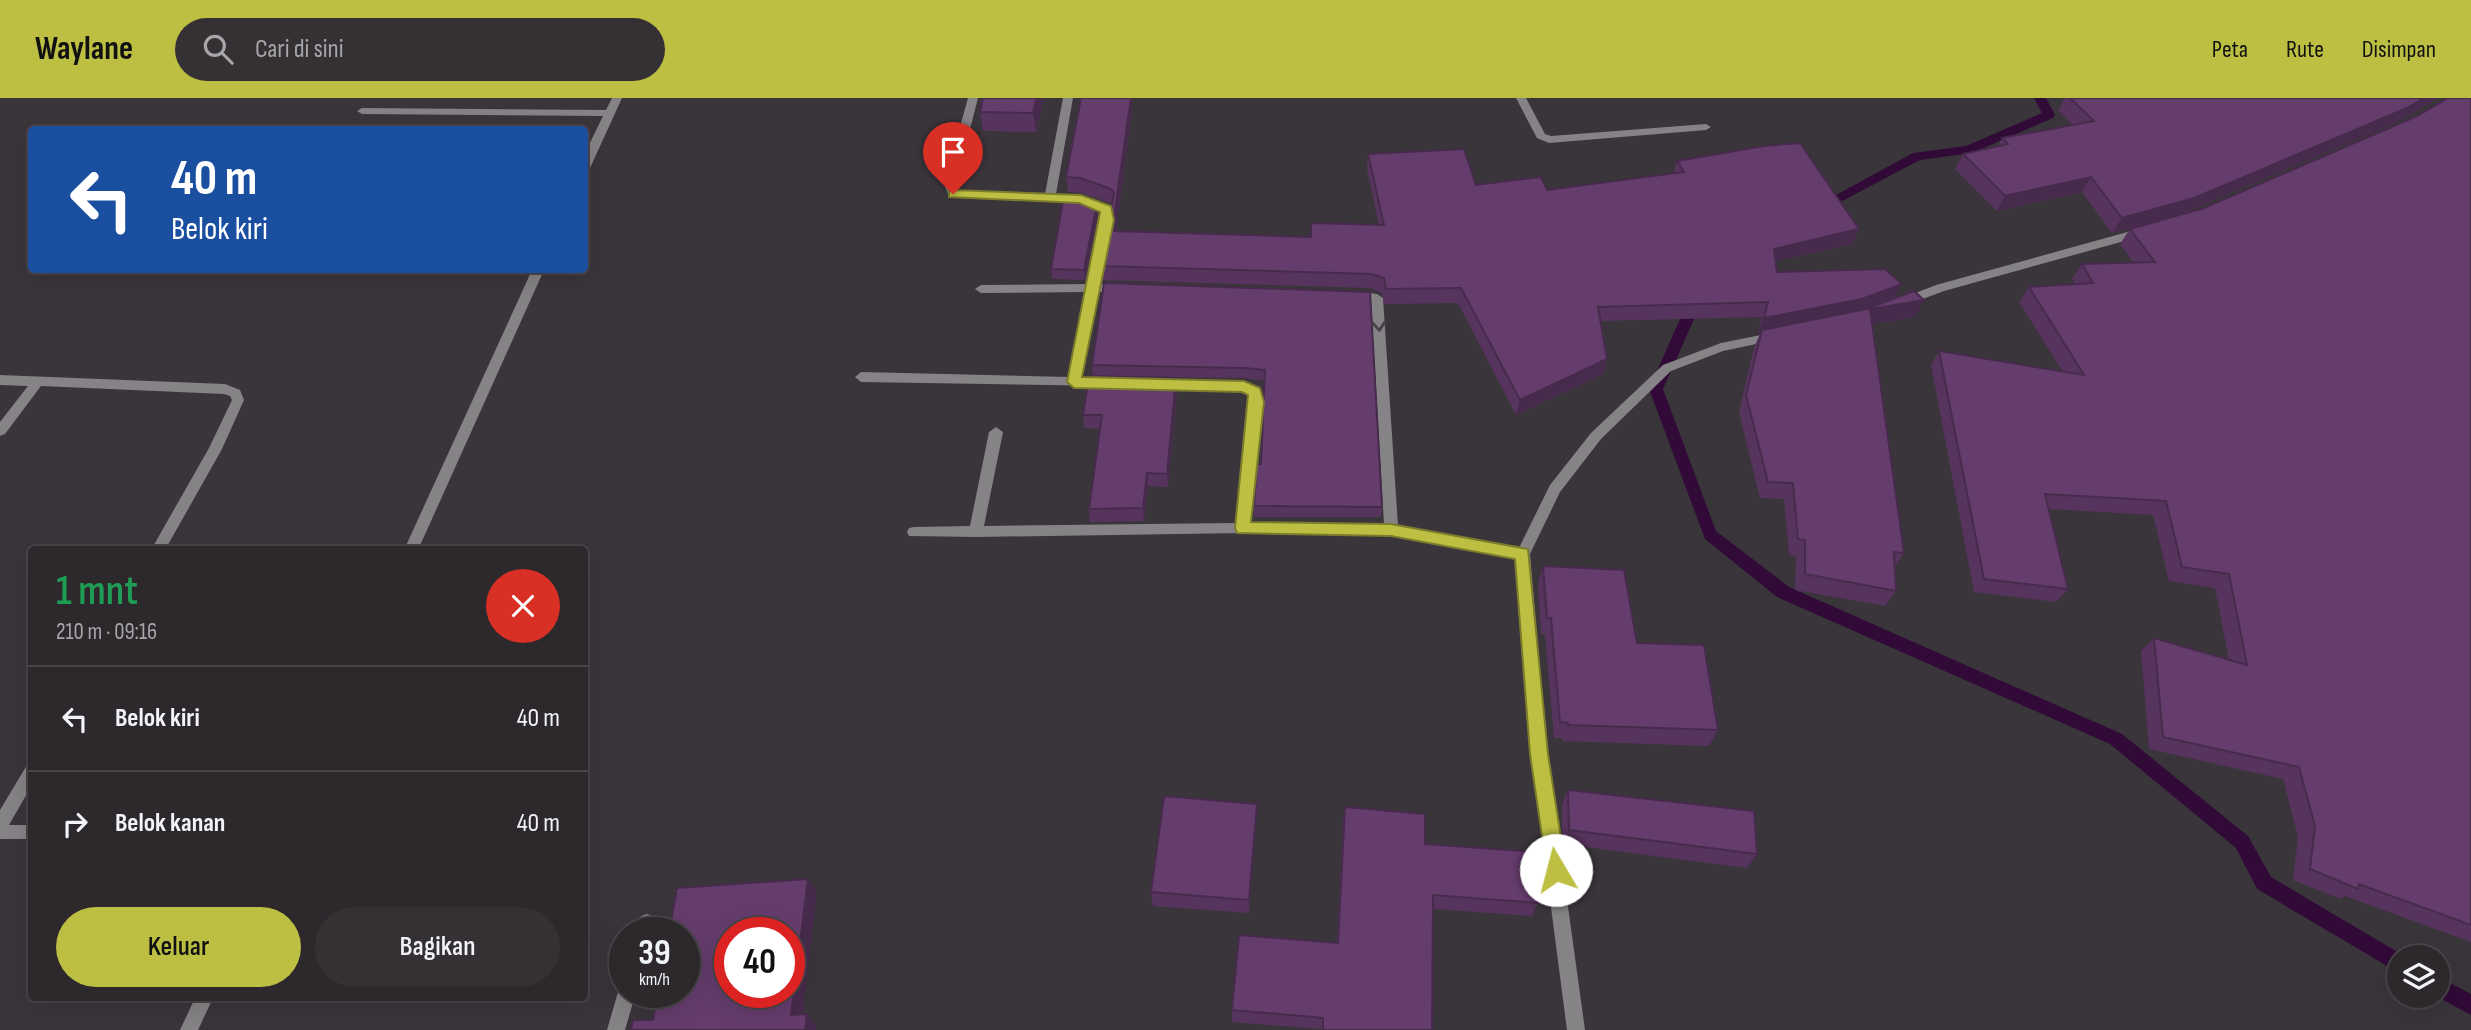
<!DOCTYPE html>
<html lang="id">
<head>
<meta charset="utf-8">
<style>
  body { margin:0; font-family:"Sofia Sans Condensed",sans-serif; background:#343034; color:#f1f3f6; height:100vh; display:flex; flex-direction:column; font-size:26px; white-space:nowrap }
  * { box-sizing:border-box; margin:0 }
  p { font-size:23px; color:#a6a6a9 }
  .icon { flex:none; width:38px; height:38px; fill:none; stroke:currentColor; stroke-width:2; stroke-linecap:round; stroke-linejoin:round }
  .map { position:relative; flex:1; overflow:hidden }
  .drawer { position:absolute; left:28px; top:448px; width:560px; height:455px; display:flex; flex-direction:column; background:#2c282c; border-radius:7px; box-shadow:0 7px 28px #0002,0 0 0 2px #484448 }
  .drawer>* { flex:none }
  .guide { position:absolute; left:28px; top:28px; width:560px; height:147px; border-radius:7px; box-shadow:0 7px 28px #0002,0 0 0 2px #484448; background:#1a4fa0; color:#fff; overflow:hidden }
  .buttons { position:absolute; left:2387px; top:847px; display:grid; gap:14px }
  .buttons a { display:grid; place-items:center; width:63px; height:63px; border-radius:50%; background:#2c282c; box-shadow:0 7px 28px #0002,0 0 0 2px #484448; font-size:35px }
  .speed { position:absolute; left:609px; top:819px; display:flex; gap:14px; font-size:35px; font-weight:700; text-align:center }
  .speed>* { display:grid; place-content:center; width:91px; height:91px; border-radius:50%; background:#2c282c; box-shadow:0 7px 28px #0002,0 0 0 2px #484448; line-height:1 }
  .speed small { font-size:18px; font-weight:400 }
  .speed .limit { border:10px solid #d22; background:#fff; color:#111 }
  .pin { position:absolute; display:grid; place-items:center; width:60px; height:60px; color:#fff; margin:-72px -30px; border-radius:50% 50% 50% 0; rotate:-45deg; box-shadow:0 0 7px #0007 }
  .pin .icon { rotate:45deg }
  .me { position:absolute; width:77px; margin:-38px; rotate:352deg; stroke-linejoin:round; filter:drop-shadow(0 0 5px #0008) }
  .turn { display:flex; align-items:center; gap:24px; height:147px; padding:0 28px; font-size:32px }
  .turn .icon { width:91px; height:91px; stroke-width:2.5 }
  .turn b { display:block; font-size:49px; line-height:60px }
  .round { display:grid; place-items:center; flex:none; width:74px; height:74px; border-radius:37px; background:#343034 }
  .headline { display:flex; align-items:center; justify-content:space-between; height:119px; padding:0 28px }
  h1 { font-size:42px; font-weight:600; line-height:52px; color:#1e9e55 }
  .button { display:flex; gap:14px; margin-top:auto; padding:14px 28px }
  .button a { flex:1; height:80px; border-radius:42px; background:#bdbf43; color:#111; font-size:28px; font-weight:600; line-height:80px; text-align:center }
  .button a+a { background:#343034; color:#f1f3f6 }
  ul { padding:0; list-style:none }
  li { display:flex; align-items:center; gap:21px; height:105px; padding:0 28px; border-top:2px solid #484448 }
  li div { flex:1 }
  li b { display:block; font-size:26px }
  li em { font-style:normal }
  header { display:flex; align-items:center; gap:42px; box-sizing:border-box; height:98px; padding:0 35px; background:#bdbf43; color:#111 }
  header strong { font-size:33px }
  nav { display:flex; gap:38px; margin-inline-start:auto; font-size:24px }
  .search { width:490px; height:63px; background:#343034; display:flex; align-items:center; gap:18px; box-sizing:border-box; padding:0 24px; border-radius:38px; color:#a6a6a9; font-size:26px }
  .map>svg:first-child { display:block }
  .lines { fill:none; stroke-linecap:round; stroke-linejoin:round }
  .stream { fill:#310a38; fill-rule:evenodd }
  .minor { fill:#858386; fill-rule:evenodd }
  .tertiary { fill:#858386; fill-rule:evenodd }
  .wall { fill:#57345e }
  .shaded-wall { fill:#472b4c }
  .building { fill:#653d6d; stroke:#472b4c; stroke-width:2; fill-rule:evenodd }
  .oneway { stroke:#454146 }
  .route { fill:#bdbf43; stroke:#7b7c2c; stroke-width:2 }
</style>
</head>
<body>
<header>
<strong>Waylane</strong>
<div class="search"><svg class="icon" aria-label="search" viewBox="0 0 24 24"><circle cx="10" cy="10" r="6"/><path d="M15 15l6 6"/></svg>Cari di sini</div>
<nav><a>Peta</a><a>Rute</a><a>Disimpan</a></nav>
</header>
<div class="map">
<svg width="2471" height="932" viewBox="0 0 2471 932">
  <rect width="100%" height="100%" fill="#3a353b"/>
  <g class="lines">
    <!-- stream -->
    <g class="stream">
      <polygon points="2034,0 2046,0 2055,17 2053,20 1972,55 1920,62 1825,112 1820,113 1814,109 1913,55 1966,48 2042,15"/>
      <polygon points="1695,198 1702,203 1663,291 1716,433 1789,489 2122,636 2248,738 2271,779 2406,859 2399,859 2399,875 2257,791 2236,750 2110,646 1777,499 1705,441 1649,291 1688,203"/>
      <polygon points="2438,879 2471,896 2471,917 2436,898"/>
    </g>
    <!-- minor -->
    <g class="minor">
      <polygon points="612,0 622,0 590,70 584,73 584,57 603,18 362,16 357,13 362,10 606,12"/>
      <polygon points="968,0 978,0 956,86 958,93 1045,96 1063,0 1073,0 1056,96 1081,97 1111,108 1113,111 1099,186 1123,186 1129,190 1123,194 1097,194 1081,280 1109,282 1111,285 1109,288 861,284 855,279 861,274 1069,279 1085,194 981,195 975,191 981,187 1087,186 1101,113 1080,105 949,99 944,86"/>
      <polygon points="1516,0 1526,0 1545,36 1551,38 1706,26 1711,29 1706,32 1549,45 1537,40"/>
      <polygon points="532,172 544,172 418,452 404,452"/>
      <polygon points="1353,193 1377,196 1383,200 1398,428 1523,450 1528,452 1530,456 1528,460 1523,462 1391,437 1242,435 976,439 909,438 907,434 909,430 914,429 970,428 989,334 996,329 1003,334 984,428 1236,425 1251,304 1249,297 1242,293 1157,292 1151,287 1157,282 1244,283 1259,291 1263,304 1249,425 1384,426 1371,203 1349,200 1347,197 1349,194"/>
      <polygon points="0,277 225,286 240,292 244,302 222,351 165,452 151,452 209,350 232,302 230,298 224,296 41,288 5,336 0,338 0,324 28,288 0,287"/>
      <polygon points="32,665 32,687 9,727 32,727 32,741 0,741 0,712 27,667"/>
      <polygon points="647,816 653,818 655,824 652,835 636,835 641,818"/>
      <polygon points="625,886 625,894 636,894 625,932 607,932 618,894 621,888"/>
      <polygon points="195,900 213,900 198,932 180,932"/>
    </g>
    <!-- tertiary -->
    <g class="tertiary">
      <polygon points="2142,130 2146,131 2146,137 1944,193 1904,208 1898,204 1900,201 1936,187"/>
      <polygon points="1776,234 1780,235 1782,238 1780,241 1723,253 1671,273 1601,341 1560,394 1530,456 1547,656 1585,932 1567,932 1531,656 1516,456 1550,387 1591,335 1663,267 1721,245"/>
    </g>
  </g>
  <!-- wall -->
  <g class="wall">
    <polygon points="983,0 1044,0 1036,34 983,33 980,14"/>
    <polygon points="1131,0 1132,14 1116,133 1311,139 1311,125 1379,127 1367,71 1368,56 1476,87 1547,92 1673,75 1677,63 1859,131 1852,146 1776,163 1777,174 1894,200 1863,212 1915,219 1872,226 1904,455 1895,469 1896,493 1885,508 1795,492 1796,458 1789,457 1784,401 1760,400 1739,314 1754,249 1761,234 1758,235 1762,219 1601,223 1607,261 1603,276 1516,317 1458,205 1384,206 1382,195 1370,190 1102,182 1101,168 1112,106 1082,95 1068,94 1066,79"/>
    <polygon points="2065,0 2438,0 2395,25 2183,115 2112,135 2082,94 1997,113 1955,71 1963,56 1998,48 2002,40 2073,27 2058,12"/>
    <polygon points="2471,0 2471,844 2345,798 2340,801 2293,782 2298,739 2283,681 2149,651 2141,553 2154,540 2229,562 2215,490 2169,483 2153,417 2049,411 2068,491 2056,504 1974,494 1931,267 1939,253 2063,274 2019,204 2029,189 2075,186 2072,181 2082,166 2134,165 2120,146 2130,131 2204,110 2417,18"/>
    <polygon points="1098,115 1085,182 1052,181 1051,171"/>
    <polygon points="1370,194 1382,409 1381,419 1254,419 1254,408 1261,366 1265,283 1244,280 1093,278 1092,267"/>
    <polygon points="1177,294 1168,389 1148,388 1144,423 1090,424 1089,411 1100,331 1084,330 1083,317"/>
    <polygon points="1543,468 1637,545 1718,632 1709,648 1562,643 1562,640 1554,640 1545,537 1541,536 1538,486"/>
    <polygon points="1568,692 1757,756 1747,770 1562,746 1562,707"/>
    <polygon points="1257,706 1249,815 1153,808 1151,794"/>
    <polygon points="1345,709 1425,746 1538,805 1532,818 1433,811 1432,932 1321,932 1321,931 1232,924 1232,912 1337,845 1343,723"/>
  </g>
  <!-- shaded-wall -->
  <g class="shaded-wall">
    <polygon points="1037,0 1044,0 1036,34 1033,15"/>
    <polygon points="1131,0 1132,14 1114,147 1112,133"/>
    <polygon points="2424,0 2438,0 2395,25 2183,115 2112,135 2122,120"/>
    <polygon points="2091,79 2082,94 1997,113 2005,98"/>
    <polygon points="1097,105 1098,115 1085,182 1084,172"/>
    <polygon points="1859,131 1852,146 1768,165 1774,151"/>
    <polygon points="1902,186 1894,200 1854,215 1758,235 1764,220"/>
    <polygon points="1924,202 1915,219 1861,228 1870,211"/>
    <polygon points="1607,261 1603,276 1516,317 1520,302"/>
    <polygon points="1176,280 1177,294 1168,389 1167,376"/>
    <polygon points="1147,375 1148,388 1144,423 1143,410"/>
    <polygon points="1257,706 1256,721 1249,815 1249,802"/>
    <polygon points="808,781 817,795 801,928 791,917"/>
    <polygon points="807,916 816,928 816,932 805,932"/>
  </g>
  <!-- building -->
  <g class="building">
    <polygon points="983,0 1037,0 1033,15 980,14"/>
    <polygon points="1081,0 1131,0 1112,133 1311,139 1311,125 1384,127 1368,56 1464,51 1476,87 1541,79 1547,92 1684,74 1677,63 1764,48 1800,45 1859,131 1774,151 1777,174 1885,171 1902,186 1862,201 1764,220 1768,204 1598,209 1607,261 1520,302 1461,190 1386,191 1384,180 1372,176 1101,168 1114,95 1111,91 1080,80 1066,79"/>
    <polygon points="2070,0 2424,0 2407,10 2194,100 2122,120 2091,79 2005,98 1963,56 2008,46 2002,40 2094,23"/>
    <polygon points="2448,0 2471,0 2471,827 2359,786 2358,791 2310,771 2315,728 2299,669 2163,639 2154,540 2247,567 2229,476 2182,469 2166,403 2045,396 2068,491 1984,481 1939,253 2084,277 2029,189 2093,185 2082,166 2155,164 2130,131 2204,110 2417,18"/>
    <polygon points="1064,97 1078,98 1097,105 1084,172 1051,171"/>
    <polygon points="1104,185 1370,194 1382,409 1254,408 1257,366 1261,366 1265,272 1244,270 1092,267"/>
    <polygon points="1914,193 1924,202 1870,211 1904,455 1894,454 1896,493 1805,476 1805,442 1798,441 1793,385 1768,384 1746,297 1762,232 1866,211"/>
    <polygon points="1089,278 1176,280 1167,376 1147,375 1143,410 1089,411 1102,317 1083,317"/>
    <polygon points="1543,468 1624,472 1637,545 1704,547 1718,632 1568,627 1568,625 1560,624 1551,520 1547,520"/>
    <polygon points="1568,692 1754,713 1757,756 1569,732"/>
    <polygon points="1164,698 1257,706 1249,802 1151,794"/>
    <polygon points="1345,709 1425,716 1425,746 1536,754 1538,805 1433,797 1432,932 1323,932 1323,920 1232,912 1239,837 1338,845"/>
    <path d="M808,781L791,917L807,916L805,932H631L633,922H653L658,894H684V835H669L677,790ZM730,835H789V894H730Z"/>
  </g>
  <!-- one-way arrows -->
  <defs><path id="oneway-chevron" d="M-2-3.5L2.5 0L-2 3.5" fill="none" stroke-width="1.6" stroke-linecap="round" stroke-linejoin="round" transform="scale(1.75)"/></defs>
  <use class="oneway" href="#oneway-chevron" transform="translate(1379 228) rotate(86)"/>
  <!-- route -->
  <polygon class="route" points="953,92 1081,97 1111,108 1114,122 1082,279 1244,283 1260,290 1264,304 1251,424 1391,426 1528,451 1548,656 1566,772 1563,779 1556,781 1550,779 1547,772 1530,656 1515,461 1391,438 1237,435 1235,430 1248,297 1242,294 1074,290 1067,284 1100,114 1079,105 949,99 949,93"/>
</svg>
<div class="buttons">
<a><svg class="icon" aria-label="layers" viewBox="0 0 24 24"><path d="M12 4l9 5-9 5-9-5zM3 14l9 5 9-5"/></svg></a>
</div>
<div class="speed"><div>39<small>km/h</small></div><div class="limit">40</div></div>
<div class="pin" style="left:953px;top:96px;background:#d93025"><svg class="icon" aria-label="arrive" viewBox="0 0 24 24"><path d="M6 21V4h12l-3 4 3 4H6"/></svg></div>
<svg class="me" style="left:1556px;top:772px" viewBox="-20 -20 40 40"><circle r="19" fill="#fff"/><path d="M0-13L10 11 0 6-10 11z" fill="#bdbf43"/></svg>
<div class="guide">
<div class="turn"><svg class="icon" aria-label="left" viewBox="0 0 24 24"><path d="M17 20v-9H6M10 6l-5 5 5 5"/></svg><div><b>40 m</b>Belok kiri</div></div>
</div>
<section class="drawer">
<div class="headline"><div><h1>1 mnt</h1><p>210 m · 09:16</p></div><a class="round" style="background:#d93025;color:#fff"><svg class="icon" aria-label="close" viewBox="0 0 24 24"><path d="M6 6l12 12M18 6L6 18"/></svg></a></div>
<ul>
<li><svg class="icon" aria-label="left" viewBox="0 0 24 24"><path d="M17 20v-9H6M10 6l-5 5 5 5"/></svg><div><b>Belok kiri</b></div><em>40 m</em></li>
<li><svg class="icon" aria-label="right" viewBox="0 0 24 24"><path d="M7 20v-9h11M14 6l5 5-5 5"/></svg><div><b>Belok kanan</b></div><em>40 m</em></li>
</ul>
<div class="button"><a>Keluar</a><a>Bagikan</a></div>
</section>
</div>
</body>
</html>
